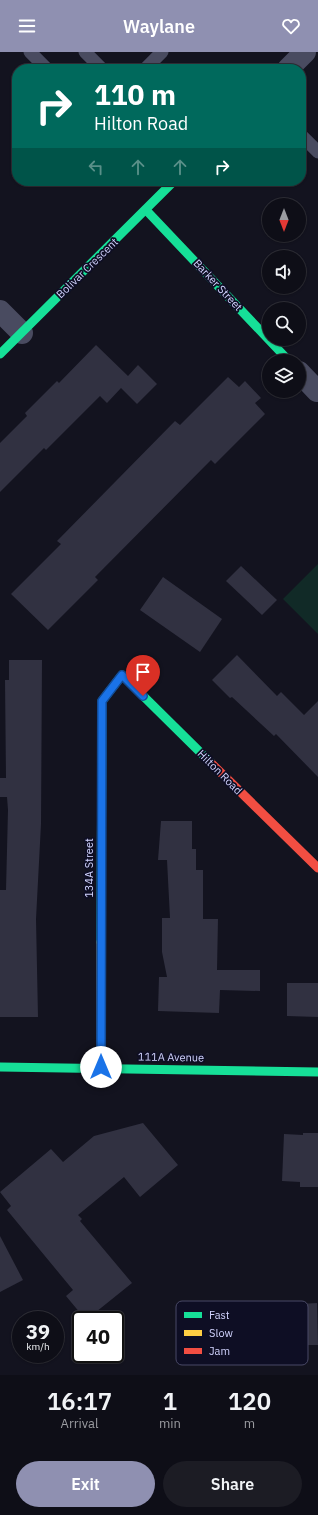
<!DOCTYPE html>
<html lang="en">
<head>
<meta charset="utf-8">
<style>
  body { margin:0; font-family:"IBM Plex Sans",sans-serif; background:#1c1c24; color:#f1f3f6; height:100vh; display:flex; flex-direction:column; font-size:15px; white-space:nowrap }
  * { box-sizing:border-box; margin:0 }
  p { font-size:13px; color:#9b9ca1 }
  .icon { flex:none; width:22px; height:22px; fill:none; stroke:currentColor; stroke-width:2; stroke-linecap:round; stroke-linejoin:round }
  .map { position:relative; height:1323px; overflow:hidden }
  .panel { display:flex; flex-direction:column; background:#0e0e17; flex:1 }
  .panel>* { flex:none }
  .banner { position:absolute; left:12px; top:12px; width:294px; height:122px; border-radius:16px; box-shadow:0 1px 3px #0004,0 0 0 1px #2e2e36; background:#00695c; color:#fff; overflow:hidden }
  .needle { width:26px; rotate:180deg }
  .buttons { position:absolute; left:262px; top:146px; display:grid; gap:8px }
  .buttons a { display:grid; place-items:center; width:44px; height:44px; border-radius:50%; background:#0e0e17; box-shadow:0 1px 3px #0004,0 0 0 1px #2e2e36; font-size:20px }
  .speed { position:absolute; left:12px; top:1259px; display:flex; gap:8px; font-size:20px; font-weight:700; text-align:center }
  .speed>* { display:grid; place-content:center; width:52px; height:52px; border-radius:50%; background:#0e0e17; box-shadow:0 1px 3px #0004,0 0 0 1px #2e2e36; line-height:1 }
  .speed small { font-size:10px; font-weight:400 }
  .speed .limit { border:2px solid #111; border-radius:6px; background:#fff; color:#111 }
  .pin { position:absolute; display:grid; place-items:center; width:34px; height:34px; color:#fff; margin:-41px -17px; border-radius:50% 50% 50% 0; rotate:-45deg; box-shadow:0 0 4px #0007 }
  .pin .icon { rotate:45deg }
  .me { position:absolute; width:44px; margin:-22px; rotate:0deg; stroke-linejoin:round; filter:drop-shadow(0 0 3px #0008) }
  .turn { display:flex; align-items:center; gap:14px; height:84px; padding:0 16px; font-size:18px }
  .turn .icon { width:52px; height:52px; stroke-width:2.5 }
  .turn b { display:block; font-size:28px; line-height:34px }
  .lanes { display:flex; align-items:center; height:38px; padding:0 16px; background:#0003; justify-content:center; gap:20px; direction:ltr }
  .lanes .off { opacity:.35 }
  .eta { display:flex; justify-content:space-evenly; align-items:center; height:68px; text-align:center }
  .eta b { font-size:24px; font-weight:600; line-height:28px }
  .primary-button { display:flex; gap:8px; margin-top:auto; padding:8px 16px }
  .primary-button a { flex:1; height:46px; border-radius:24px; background:#8f90b1; color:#fff; font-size:16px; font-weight:600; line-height:46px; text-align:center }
  .primary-button a+a { background:#1c1c24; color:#f1f3f6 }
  header { display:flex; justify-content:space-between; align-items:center; height:52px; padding:0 16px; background:#8f90b1; color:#fff; font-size:18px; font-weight:600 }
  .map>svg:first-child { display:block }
  .green { fill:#112a27 }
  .building { fill:#313141 }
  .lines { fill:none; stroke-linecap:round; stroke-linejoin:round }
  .lane { stroke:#494b60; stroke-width:13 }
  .street { stroke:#494b60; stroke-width:22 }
  .fast { stroke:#16e098; stroke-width:9 }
  .slow { stroke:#ffcf43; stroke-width:9 }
  .jam { stroke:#f24e42; stroke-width:9 }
  .route-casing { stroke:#114b97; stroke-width:10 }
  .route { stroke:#1a73e8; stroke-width:7 }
  .labels { text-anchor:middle; stroke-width:3.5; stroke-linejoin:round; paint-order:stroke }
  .street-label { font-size:11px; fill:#d2d4ff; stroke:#0e0e24 }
  .key { fill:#0e0e24; stroke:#494966; stroke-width:1 }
  .key-label { font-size:11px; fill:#d2d4ff }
</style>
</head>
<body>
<header><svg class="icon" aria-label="menu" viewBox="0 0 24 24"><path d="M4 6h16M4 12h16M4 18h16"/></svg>Waylane<svg class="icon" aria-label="heart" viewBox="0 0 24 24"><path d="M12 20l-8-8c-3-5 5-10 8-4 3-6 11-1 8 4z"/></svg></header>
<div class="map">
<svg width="318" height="1323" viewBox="0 0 318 1323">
  <rect width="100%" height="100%" fill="#13131f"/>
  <!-- green -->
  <polygon class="green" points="318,512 318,582 283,547"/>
  <!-- building -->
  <g class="building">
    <polygon points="96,293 128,324 138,313 157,332 137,352 121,336 107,351 100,344 46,398 44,396 0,440 0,391 27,364 25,361 57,329 59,331"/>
    <polygon points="228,325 239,335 245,329 261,346 255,351 265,362 215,412 211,408 95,525 98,528 48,578 11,542 61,492 57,489 175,369 180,373"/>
    <polygon points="241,514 277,548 262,563 226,529"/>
    <polygon points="163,525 222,567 200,600 140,558"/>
    <polygon points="237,603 277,644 281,640 304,663 318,649 318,725 276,682 274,684 232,645 230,646 212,628"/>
    <polygon points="9,608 42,608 41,772 36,867 38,965 0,965 0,838 6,838 8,758 7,745 0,745 0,726 6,726 5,628 9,628"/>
    <polygon points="161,769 192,769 192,797 196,797 196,818 203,818 203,867 218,867 217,918 260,918 260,939 220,938 219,961 158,959 159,925 167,925 162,900 162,866 170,866 167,808 158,808"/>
    <polygon points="287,931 318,931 318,965 287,964"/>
    <polygon points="143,1071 178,1113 140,1145 124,1125 78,1163 82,1167 80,1169 132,1231 86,1268 66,1244 73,1238 7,1158 11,1154 0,1140 51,1097 63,1110 94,1084"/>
    <polygon points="303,1081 318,1081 318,1135 300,1135 300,1130 282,1129 284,1082 303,1083"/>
    <polygon points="0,1184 23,1228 0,1240"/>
    <polygon points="317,1251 318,1293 267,1293 267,1294 221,1294 221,1297 203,1297 204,1257 279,1258 279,1256 300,1256 300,1252"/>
  </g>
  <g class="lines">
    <!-- lane -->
    <g class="lane">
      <polyline points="30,0 47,17"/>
      <polyline points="85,0 102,17"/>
      <polyline points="145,17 162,0"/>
      <polyline points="301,83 318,100"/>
    </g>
    <!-- street -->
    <g class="street">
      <polyline points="288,17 305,0"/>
      <polyline points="0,259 22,281"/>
      <polyline points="299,320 317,339"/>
    </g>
    <!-- fast -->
    <g class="fast">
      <polyline points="146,158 289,309"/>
      <polyline points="0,302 174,129"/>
      <polyline points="101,890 102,649 122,623 211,711"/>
      <polyline points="0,1015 318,1020"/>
    </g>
    <!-- slow -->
    <polyline class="slow" points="101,1015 101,890"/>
    <!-- jam -->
    <polyline class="jam" points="211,711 318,816"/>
  </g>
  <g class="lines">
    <defs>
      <polyline id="route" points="101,1015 102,649 122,623 143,644"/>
    </defs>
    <!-- route casing -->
    <use href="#route" class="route-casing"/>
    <!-- route -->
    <use href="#route" class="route"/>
  </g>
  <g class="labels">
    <!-- street labels -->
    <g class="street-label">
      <text transform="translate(87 216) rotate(-44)" y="4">Bolivar Crescent</text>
      <text transform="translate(218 233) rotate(47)" y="4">Barker Street</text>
      <text transform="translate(220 720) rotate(45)" y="4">Hilton Road</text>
      <text transform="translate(89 816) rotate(-90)" y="4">134A Street</text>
      <text transform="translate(171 1005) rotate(1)" y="4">111A Avenue</text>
    </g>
  </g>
  <!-- legend -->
  <rect x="176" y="1249" width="132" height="64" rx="6" class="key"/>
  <rect x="184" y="1260" width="18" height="6" fill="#16e098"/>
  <rect x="184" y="1278" width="18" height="6" fill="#ffcf43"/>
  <rect x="184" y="1296" width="18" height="6" fill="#f24e42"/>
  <g class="key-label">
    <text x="209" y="1267">Fast</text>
    <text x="209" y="1285">Slow</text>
    <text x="209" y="1303">Jam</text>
  </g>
</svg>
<div class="buttons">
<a><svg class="needle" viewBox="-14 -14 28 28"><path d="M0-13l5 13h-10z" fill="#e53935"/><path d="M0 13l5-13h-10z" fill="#9b9ca1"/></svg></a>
<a><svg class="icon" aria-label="sound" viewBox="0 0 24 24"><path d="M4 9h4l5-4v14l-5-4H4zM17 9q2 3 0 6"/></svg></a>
<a><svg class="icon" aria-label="search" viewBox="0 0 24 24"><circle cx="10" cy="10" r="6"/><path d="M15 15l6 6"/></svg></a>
<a><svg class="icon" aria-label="layers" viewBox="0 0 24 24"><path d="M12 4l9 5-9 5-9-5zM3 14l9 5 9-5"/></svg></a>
</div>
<div class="speed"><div>39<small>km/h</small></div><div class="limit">40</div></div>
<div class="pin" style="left:143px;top:644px;background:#d93025"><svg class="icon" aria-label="arrive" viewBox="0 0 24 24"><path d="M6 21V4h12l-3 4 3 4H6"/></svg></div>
<svg class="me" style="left:101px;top:1015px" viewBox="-20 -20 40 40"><circle r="19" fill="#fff"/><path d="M0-13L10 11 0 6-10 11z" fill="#1a73e8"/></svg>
<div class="banner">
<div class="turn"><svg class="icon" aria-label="right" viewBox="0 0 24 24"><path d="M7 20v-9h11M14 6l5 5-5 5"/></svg><div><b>110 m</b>Hilton Road</div></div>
<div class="lanes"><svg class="icon off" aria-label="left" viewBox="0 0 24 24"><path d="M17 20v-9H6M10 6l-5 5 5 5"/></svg><svg class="icon off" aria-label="ahead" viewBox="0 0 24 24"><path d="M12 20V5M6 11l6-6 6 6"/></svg><svg class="icon off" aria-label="ahead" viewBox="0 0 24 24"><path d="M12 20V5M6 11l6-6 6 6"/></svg><svg class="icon" aria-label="right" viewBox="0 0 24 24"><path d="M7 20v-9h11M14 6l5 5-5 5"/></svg></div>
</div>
</div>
<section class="panel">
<div class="eta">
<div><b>16:17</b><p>Arrival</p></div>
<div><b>1</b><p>min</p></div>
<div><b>120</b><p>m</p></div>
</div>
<div class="primary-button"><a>Exit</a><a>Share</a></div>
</section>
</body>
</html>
